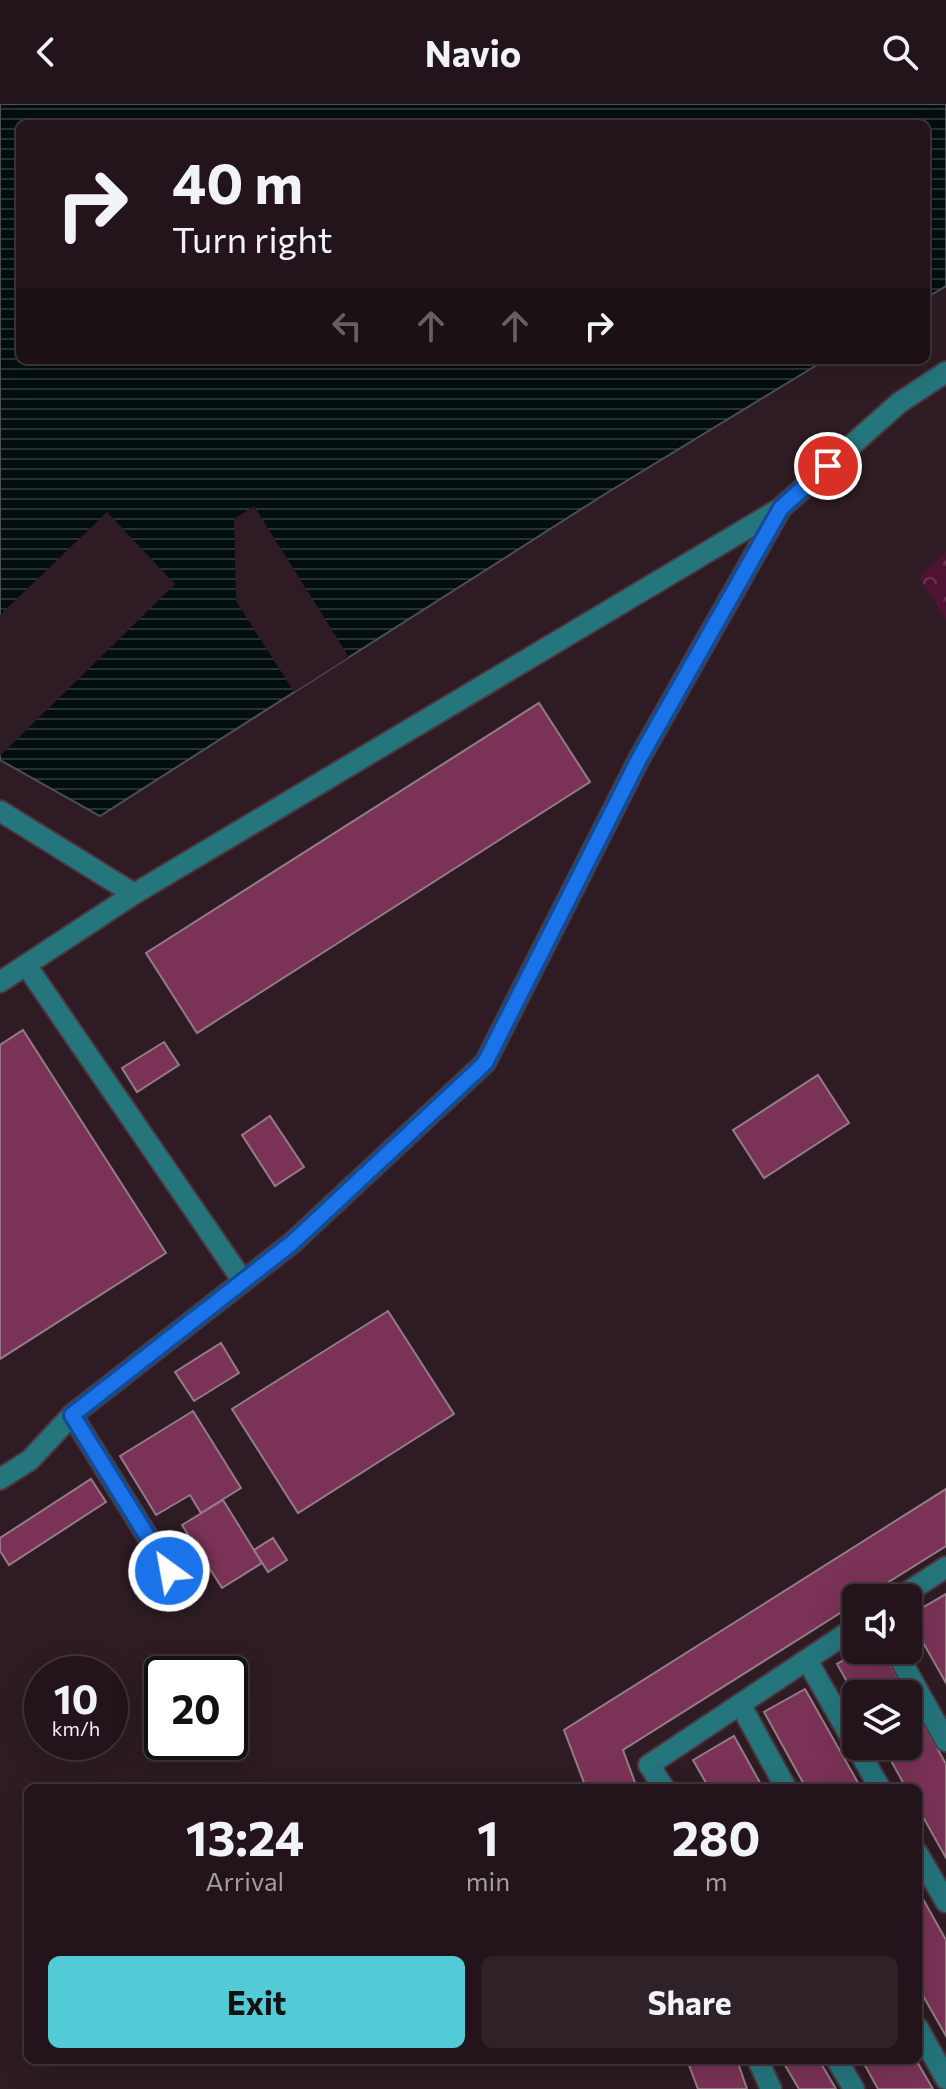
<!DOCTYPE html>
<html lang="en">
<head>
<meta charset="utf-8">
<style>
  body { margin:0; font-family:Commissioner,sans-serif; background:#2e2127; color:#f1f3f6; height:100vh; display:flex; flex-direction:column; font-size:30px; white-space:nowrap }
  * { box-sizing:border-box; margin:0 }
  p { font-size:26px; color:#a29ea2 }
  .icon { flex:none; width:44px; height:44px; fill:none; stroke:currentColor; stroke-width:2; stroke-linecap:round; stroke-linejoin:round }
  .map { position:relative; flex:1; overflow:hidden }
  .panel { position:absolute; left:24px; top:1680px; width:898px; height:280px; display:flex; flex-direction:column; background:#22141a; border-radius:12px; box-shadow:0 8px 32px #0002,0 0 0 2px #3f3339 }
  .panel>* { flex:none }
  .top-card { position:absolute; left:16px; top:16px; width:914px; height:244px; border-radius:12px; box-shadow:0 8px 32px #0002,0 0 0 2px #3f3339; background:#22141a; color:#f1f3f6; overflow:hidden }
  .controls { position:absolute; left:842px; top:1480px; display:grid; gap:16px }
  .controls a { display:grid; place-items:center; width:80px; height:80px; border-radius:12px; background:#22141a; box-shadow:0 8px 32px #0002,0 0 0 2px #3f3339; font-size:40px }
  .speed { position:absolute; left:24px; top:1552px; display:flex; gap:16px; font-size:40px; font-weight:700; text-align:center }
  .speed>* { display:grid; place-content:center; width:104px; height:104px; border-radius:50%; background:#22141a; box-shadow:0 8px 32px #0002,0 0 0 2px #3f3339; line-height:1 }
  .speed small { font-size:20px; font-weight:400 }
  .speed .limit { border:4px solid #111; border-radius:12px; background:#fff; color:#111 }
  .pin { position:absolute; display:grid; place-items:center; width:68px; height:68px; color:#fff; margin:-34px; border:4px solid #fff; border-radius:50%; box-shadow:0 2px 8px #0007 }
  .me { position:absolute; width:88px; margin:-44px; rotate:328deg; stroke-linejoin:round; filter:drop-shadow(0 0 6px #0008) }
  .turn { display:flex; align-items:center; gap:28px; height:168px; padding:0 24px; font-size:36px }
  .turn .icon { width:104px; height:104px; stroke-width:2.5 }
  .turn b { display:block; font-size:56px; line-height:68px }
  .lanes { display:flex; align-items:center; height:76px; padding:0 24px; background:#0003; justify-content:center; gap:40px; direction:ltr }
  .lanes .off { opacity:.35 }
  .eta { display:flex; justify-content:space-evenly; align-items:center; height:136px; text-align:center }
  .eta b { font-size:48px; font-weight:700; line-height:56px }
  .button { display:flex; gap:16px; margin-top:auto; padding:16px 24px }
  .button a { flex:1; height:92px; border-radius:12px; background:#52cbd7; color:#111; font-size:32px; font-weight:700; line-height:92px; text-align:center }
  .button a+a { background:#2e2127; color:#f1f3f6 }
  header { display:flex; justify-content:space-between; align-items:center; height:104px; padding:0 24px; background:#22141a; font-size:36px; font-weight:700 }
  .map>svg:first-child { display:block }
  .park { fill:url(#park-crowns) }
  .water { fill:url(#water-rules); stroke:#4c5053; stroke-width:2 }
  .pier { fill:#2e1b23 }
  .building { fill:#7a3256; stroke:#947c86; stroke-width:2 }
  .lines { fill:none; stroke-linecap:round; stroke-linejoin:round }
  .minor-casing { stroke:#4a3840; stroke-width:24 }
  .minor { stroke:#25757c; stroke-width:20 }
  .route-casing { stroke:#114b97; stroke-width:20 }
  .route { stroke:#1a73e8; stroke-width:14 }
</style>
</head>
<body>
<header><svg class="icon" aria-label="back" viewBox="0 0 24 24"><path d="M15 5l-7 7 7 7"/></svg>Navio<svg class="icon" aria-label="search" viewBox="0 0 24 24"><circle cx="10" cy="10" r="6"/><path d="M15 15l6 6"/></svg></header>
<div class="map">
<svg width="946" height="1985" viewBox="0 0 946 1985">
  <defs>
    <pattern id="park-crowns" width="20" height="18" patternUnits="userSpaceOnUse" patternTransform="scale(2)"><rect width="20" height="18" fill="#4e1332"/><path d="M2 6a3 3 0 1 1 6 0M12 15a3 3 0 1 1 6 0" fill="none" stroke="#683650"/></pattern>
    <pattern id="water-rules" width="6" height="5" patternUnits="userSpaceOnUse" patternTransform="scale(2)"><rect width="6" height="5" fill="#020e10"/><path d="M0 2.5h6" fill="none" stroke="#283133"/></pattern>
  </defs>
  <rect width="100%" height="100%" fill="#2e1b23"/>
  <!-- park -->
  <polygon class="park" points="946,448 946,516 919,474"/>
  <!-- water -->
  <polygon class="water" points="0,0 946,0 946,182 926,194 926,20 20,20 20,256 825,256 605,390 100,712 0,656"/>
  <!-- pier -->
  <g class="pier">
    <polygon points="254,402 349,553 294,588 236,497 234,415"/>
    <polygon points="107,408 175,480 0,652 0,511"/>
  </g>
  <!-- building -->
  <g class="building">
    <polygon points="539,599 590,678 197,929 146,849"/>
    <polygon points="23,926 166,1149 0,1255 0,941"/>
    <polygon points="164,938 179,961 137,988 122,964"/>
    <polygon points="818,971 849,1019 764,1074 733,1026"/>
    <polygon points="270,1012 304,1063 275,1082 242,1031"/>
    <polygon points="388,1207 454,1310 298,1409 232,1305"/>
    <polygon points="221,1239 239,1269 194,1297 175,1268"/>
    <polygon points="193,1307 241,1384 201,1409 190,1391 156,1411 120,1352"/>
    <polygon points="91,1375 106,1398 9,1461 0,1447 0,1434"/>
    <polygon points="946,1385 946,1442 863,1494 856,1494 856,1499 623,1646 637,1684 586,1684 564,1626"/>
    <polygon points="223,1396 262,1459 222,1484 182,1421"/>
    <polygon points="273,1434 287,1456 268,1468 254,1446"/>
    <polygon points="946,1490 946,1579 908,1512"/>
    <polygon points="862,1546 882,1546 907,1590 856,1590 856,1594 837,1560"/>
    <polygon points="805,1585 861,1684 806,1684 764,1608"/>
    <polygon points="908,1592 946,1660 946,1754 918,1704 918,1684 906,1684 883,1642 908,1642"/>
    <polygon points="734,1632 763,1684 709,1684 693,1656"/>
    <polygon points="918,1786 946,1836 946,1932 918,1883"/>
    <polygon points="687,1956 737,1956 747,1985 698,1985"/>
    <polygon points="782,1956 819,1956 836,1985 799,1985"/>
    <polygon points="862,1956 916,1956 933,1985 878,1985"/>
  </g>
  <g class="lines">
    <defs>
      <g id="minor">
        <polyline points="0,707 134,790 0,878"/>
        <polyline points="134,790 781,404 899,299 946,268"/>
        <polyline points="26,861 243,1177"/>
        <polyline points="72,1311 169,1467"/>
        <polyline points="0,1375 30,1356 72,1311 292,1139 485,959 639,655 781,404"/>
        <polyline points="899,1494 946,1463"/>
        <polyline points="895,1546 946,1637"/>
        <polyline points="807,1556 856,1642"/>
        <polyline points="740,1600 786,1684"/>
        <polyline points="856,1642 880,1684"/>
        <polyline points="649,1661 856,1523"/>
        <polyline points="649,1661 664,1684"/>
        <polyline points="918,1750 946,1798"/>
        <polyline points="918,1924 946,1975"/>
        <polyline points="758,1956 771,1985"/>
        <polyline points="837,1956 854,1985"/>
      </g>
    </defs>
    <!-- minor casing -->
    <use href="#minor" class="minor-casing"/>
    <!-- minor -->
    <use href="#minor" class="minor"/>
  </g>
  <g class="lines">
    <defs>
      <polyline id="route" points="169,1467 72,1311 292,1139 485,959 639,655 781,404 828,362"/>
    </defs>
    <!-- route casing -->
    <use href="#route" class="route-casing"/>
    <!-- route -->
    <use href="#route" class="route"/>
  </g>
</svg>
<div class="controls">
<a><svg class="icon" aria-label="sound" viewBox="0 0 24 24"><path d="M4 9h4l5-4v14l-5-4H4zM17 9q2 3 0 6"/></svg></a>
<a><svg class="icon" aria-label="layers" viewBox="0 0 24 24"><path d="M12 4l9 5-9 5-9-5zM3 14l9 5 9-5"/></svg></a>
</div>
<div class="speed"><div>10<small>km/h</small></div><div class="limit">20</div></div>
<div class="pin" style="left:828px;top:362px;background:#d93025"><svg class="icon" aria-label="arrive" viewBox="0 0 24 24"><path d="M6 21V4h12l-3 4 3 4H6"/></svg></div>
<svg class="me" style="left:169px;top:1467px" viewBox="-20 -20 40 40"><circle r="17" fill="#1a73e8" stroke="#fff" stroke-width="3"/><path d="M0-11L8 9 0 5-8 9z" fill="#fff"/></svg>
<div class="top-card">
<div class="turn"><svg class="icon" aria-label="right" viewBox="0 0 24 24"><path d="M7 20v-9h11M14 6l5 5-5 5"/></svg><div><b>40 m</b>Turn right</div></div>
<div class="lanes"><svg class="icon off" aria-label="left" viewBox="0 0 24 24"><path d="M17 20v-9H6M10 6l-5 5 5 5"/></svg><svg class="icon off" aria-label="ahead" viewBox="0 0 24 24"><path d="M12 20V5M6 11l6-6 6 6"/></svg><svg class="icon off" aria-label="ahead" viewBox="0 0 24 24"><path d="M12 20V5M6 11l6-6 6 6"/></svg><svg class="icon" aria-label="right" viewBox="0 0 24 24"><path d="M7 20v-9h11M14 6l5 5-5 5"/></svg></div>
</div>
<section class="panel">
<div class="eta">
<div><b>13:24</b><p>Arrival</p></div>
<div><b>1</b><p>min</p></div>
<div><b>280</b><p>m</p></div>
</div>
<div class="button"><a>Exit</a><a>Share</a></div>
</section>
</div>
</body>
</html>
